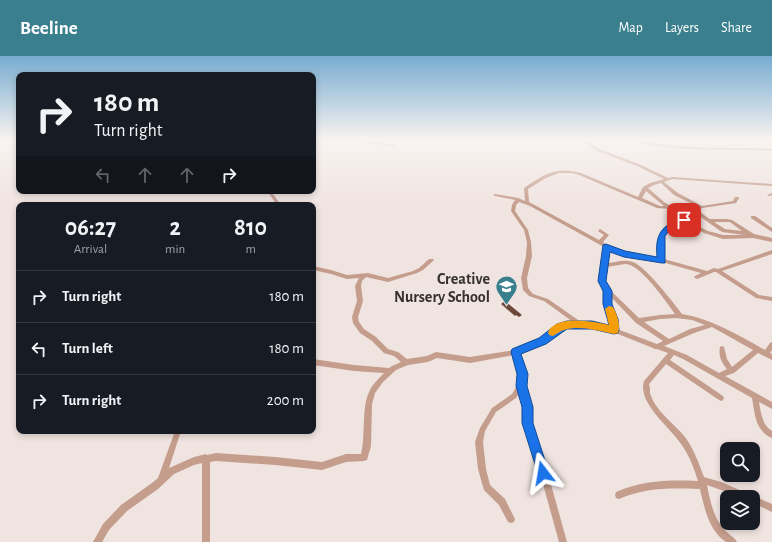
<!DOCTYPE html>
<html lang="en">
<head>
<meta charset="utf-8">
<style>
  body { margin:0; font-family:"Alegreya Sans",sans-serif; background:#20242c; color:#f1f3f6; height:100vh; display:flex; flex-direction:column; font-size:15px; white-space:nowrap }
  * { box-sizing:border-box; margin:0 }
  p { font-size:13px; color:#9ea1a6 }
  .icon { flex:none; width:22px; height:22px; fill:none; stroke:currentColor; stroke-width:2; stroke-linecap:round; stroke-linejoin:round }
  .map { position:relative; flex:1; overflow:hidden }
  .side { position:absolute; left:16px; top:146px; width:300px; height:232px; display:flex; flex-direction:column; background:#171b24; border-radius:8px; box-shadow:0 2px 6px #0003 }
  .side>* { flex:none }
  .guide { position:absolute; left:16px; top:16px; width:300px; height:122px; border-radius:8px; box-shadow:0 2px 6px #0003; background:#171b24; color:#f1f3f6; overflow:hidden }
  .buttons { position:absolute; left:720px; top:386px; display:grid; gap:8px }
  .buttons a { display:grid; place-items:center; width:40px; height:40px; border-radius:8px; background:#171b24; box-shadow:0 2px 6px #0003; font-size:20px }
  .pin { position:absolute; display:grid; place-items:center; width:34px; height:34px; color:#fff; margin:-17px; border-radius:8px; box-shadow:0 2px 6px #0006 }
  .me { position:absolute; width:44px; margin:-22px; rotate:346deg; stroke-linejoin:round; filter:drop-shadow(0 0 3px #0008) }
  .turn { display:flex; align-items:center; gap:14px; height:84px; padding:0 12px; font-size:18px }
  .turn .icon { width:52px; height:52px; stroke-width:2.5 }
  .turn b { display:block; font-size:28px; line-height:34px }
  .lanes { display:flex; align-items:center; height:38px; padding:0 12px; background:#0003; justify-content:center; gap:20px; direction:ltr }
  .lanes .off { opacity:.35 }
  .eta { display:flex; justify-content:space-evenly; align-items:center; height:68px; text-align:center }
  .eta b { font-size:24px; font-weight:700; line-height:28px }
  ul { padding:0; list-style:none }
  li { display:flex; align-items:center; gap:12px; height:52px; padding:0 12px; border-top:1px solid #363941 }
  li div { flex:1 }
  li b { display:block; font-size:15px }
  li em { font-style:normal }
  header { display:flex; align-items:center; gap:24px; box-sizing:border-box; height:56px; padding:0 20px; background:#3a7f8d; color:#fff }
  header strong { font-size:19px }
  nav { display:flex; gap:22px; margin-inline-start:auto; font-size:14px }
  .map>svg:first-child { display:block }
  .building { fill:#6d4939 }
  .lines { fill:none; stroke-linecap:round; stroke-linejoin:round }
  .minor { fill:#c49d8d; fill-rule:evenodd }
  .route { fill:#1a73e8; stroke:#114b97 }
  .slow { fill:#f59e0b }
  .labels { text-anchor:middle; stroke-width:4; stroke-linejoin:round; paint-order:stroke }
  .poi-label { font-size:16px; font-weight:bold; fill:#363230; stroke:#f0e4e0; text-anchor:end }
</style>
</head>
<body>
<header>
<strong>Beeline</strong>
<nav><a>Map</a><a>Layers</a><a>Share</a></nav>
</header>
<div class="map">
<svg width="772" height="486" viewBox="0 0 772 486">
  <rect width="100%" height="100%" fill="#f0e4e0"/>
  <!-- building -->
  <polygon class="building" points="505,245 522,259 519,261 516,259 515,260 501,248"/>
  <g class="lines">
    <!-- minor -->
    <g class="minor">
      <polygon points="358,84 364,84 394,89 396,90 394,91 360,85"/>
      <path d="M585,84H589L594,90L599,93L639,108L668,122L672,121L772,128V130L672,123L664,126L678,137L702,150L733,145L735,141H739V142L736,147L702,152L698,155L710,163H726L732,164L754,178L772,182V186L753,182L723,183L704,177L683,166C661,179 661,177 664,203L707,215L714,212L718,213L772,194V198L722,215L759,239L772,241V245L756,242L716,216H714L697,223L695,222L694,221L695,220L701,217L662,206L624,200L608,194V207C616,206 625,203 633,206C646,211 672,245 682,258C712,263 738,279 765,294L770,287L772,286V294L770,297L772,298V304L758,297L734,317L725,320L772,346V353L759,346C761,357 762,369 772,375V382C755,375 755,358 752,342L683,303L674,299L670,304L723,340L724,342L723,344L721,345L719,344L666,308L649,328C650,331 650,334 650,337C655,355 674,367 685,381C694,393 699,408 704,421L721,426L772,448V456L753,447V441H739L721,434L707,429C710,444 713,459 722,471C726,477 735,481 737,486H726C709,475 704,451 700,433C670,432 647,431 619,443L616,442L615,439L616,436C644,424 668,424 698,425C694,412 689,399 681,388C670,371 637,347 644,325L668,297L657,293H654L653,292L613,276L592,271L574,270L562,273L544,287L519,297L525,318L524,329L530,347V367L544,403L567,486H559L536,403L524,367V347L520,336L516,342L496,356L485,375L483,386L486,413L490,429L505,443L515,463L514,466L511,467L508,466L499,449L484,434L483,431L478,413L475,386L480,372L492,352L512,338L518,328L519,318L514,299L470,307L437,302L428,306L408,309L396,314L383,326L375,337L372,348L371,390L367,404L364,405L346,406L322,414L275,409L216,405L210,406V486H202V407L194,409L174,418L158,433L127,455L109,474L102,486H93L103,468L121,449L152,427L158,422L175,375H181L169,412L194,401L206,398L207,399L216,397L275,401L322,406L346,398H361C366,379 361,350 370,334C373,328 379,322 384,317L354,315L313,309V303L354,309L389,312L392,310L401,306L394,300L384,297L372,285L360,277L353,267L352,261L357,245L355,230L359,222L347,223L331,218L313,214V210L331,214L347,219L368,217L388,222L413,215L419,212L429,203H433L434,204L433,205L423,214L417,217L388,226L366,221L362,225L361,230L363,245L358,261L359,266L364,273L376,281L388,293L398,296L407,303L427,300L436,296L470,301L515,294L540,283L558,269L573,266L544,245L529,240L523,234L521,222L526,200L527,186L524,174L511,155L512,149L515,144L495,140L493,139L495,138L518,142L525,145L524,132C544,118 557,110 581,117L638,141L643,131L650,127L664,123L637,110L597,95L592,92ZM559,117H572L579,119L657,152L669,153L683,162C661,177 656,172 659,202L625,196L608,190L603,186L609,179L600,173L598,175L604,179L599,184L529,146L528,133L546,122ZM661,127L674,139L698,151L686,159L664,146L648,132L654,129ZM646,135L664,150H660L642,142ZM519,146L530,150L604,191L603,202L599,225L605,235V248L610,263L611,271L592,267L581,266L548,243L533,238L528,232L527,222L532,200L531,186L528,174L515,155L516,149ZM695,157L722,176L744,179H723L708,175L686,164L689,163ZM714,166H730L742,175L725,173ZM625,208C628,208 631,209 634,211C648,220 665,244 675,258L660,259L639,262L610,234L605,225L607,211ZM611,241L636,267L663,285L657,288L617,273L616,263L611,248ZM676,262L692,264L705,269L690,273L669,283L644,266L660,263ZM712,271L753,294L732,311L727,303L724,291L722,290L720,291C718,300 722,307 727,313L719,317L687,299L664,290L694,277Z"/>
      <path d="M636,84C642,83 648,86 654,87C662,89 670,90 679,90C710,93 741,91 772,93V95C740,93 708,95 675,92C663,91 647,90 636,84Z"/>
      <polygon points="195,135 199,135 196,137 194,136"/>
      <polygon points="267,135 271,135 281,149 277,149"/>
      <polygon points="772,137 772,139 769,140 767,139"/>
      <polygon points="751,160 755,160 772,172 772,176 751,162"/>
    </g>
  </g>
  <!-- sky -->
  <linearGradient id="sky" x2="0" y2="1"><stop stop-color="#77acd0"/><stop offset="0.55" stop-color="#f8f3f1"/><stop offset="1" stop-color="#f8f3f1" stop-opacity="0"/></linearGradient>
  <rect width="772" height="152" fill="url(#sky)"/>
  <!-- route -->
  <path class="route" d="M684,162L687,164L686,166L668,176L665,180V207H662L624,201L610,196L606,225L612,235V248L618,263L619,274L618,277L614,278L592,273H567L546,288L521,298L528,318L527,330L533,351V367L549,417L547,421L543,423L539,421L522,367V351L516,330L517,318L511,296L512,293L539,282L557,268L567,265H592L609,269L603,248V235L598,225L603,189L606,188L625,195L657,201C655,178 661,169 684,162Z"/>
  <!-- slow -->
  <path class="slow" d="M609,250L613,251C617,258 621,269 618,277L614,278C598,275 580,269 564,274C560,275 557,278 553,280L549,279L548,276C557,258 594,266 609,269L605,253Z"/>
  <!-- icons -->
  <defs>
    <symbol id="school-pin" viewBox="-11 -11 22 30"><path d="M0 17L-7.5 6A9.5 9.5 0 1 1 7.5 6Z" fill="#3a7f8d" stroke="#f0e4e0"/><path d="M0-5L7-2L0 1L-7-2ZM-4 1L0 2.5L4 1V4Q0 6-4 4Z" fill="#fff"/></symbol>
  </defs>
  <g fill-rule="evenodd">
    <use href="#school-pin" x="494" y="218" width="25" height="34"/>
  </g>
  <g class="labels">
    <!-- poi labels -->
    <g class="poi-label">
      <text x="490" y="228">Creative<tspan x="490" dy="18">Nursery School</tspan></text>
    </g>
  </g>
</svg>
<div class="buttons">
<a><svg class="icon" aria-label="search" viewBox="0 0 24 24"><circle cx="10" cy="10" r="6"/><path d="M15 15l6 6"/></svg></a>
<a><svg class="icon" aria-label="layers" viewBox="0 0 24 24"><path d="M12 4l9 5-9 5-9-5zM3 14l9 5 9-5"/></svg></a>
</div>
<div class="pin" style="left:684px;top:164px;background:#d93025"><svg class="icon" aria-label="arrive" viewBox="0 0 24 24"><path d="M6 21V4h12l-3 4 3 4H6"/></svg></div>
<svg class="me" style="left:543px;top:417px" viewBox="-20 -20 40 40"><path d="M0-17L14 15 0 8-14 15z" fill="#1a73e8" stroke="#fff" stroke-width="4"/></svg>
<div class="guide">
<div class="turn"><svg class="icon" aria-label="right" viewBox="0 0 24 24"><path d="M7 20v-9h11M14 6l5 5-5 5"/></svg><div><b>180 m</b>Turn right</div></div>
<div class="lanes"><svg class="icon off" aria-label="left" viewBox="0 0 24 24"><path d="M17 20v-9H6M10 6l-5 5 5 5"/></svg><svg class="icon off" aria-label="ahead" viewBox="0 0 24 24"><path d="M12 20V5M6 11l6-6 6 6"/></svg><svg class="icon off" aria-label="ahead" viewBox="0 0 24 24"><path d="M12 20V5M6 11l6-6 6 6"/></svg><svg class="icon" aria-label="right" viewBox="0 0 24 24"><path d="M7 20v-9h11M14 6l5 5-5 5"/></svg></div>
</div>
<section class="side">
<div class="eta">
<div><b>06:27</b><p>Arrival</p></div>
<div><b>2</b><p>min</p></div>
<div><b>810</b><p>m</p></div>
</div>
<ul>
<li><svg class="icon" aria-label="right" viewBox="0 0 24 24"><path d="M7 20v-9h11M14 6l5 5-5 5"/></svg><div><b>Turn right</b></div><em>180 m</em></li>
<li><svg class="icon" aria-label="left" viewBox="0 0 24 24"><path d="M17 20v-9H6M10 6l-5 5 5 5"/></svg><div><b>Turn left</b></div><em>180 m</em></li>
<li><svg class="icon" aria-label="right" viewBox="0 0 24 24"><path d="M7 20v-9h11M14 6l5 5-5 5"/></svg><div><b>Turn right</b></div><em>200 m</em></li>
</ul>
</section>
</div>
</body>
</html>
